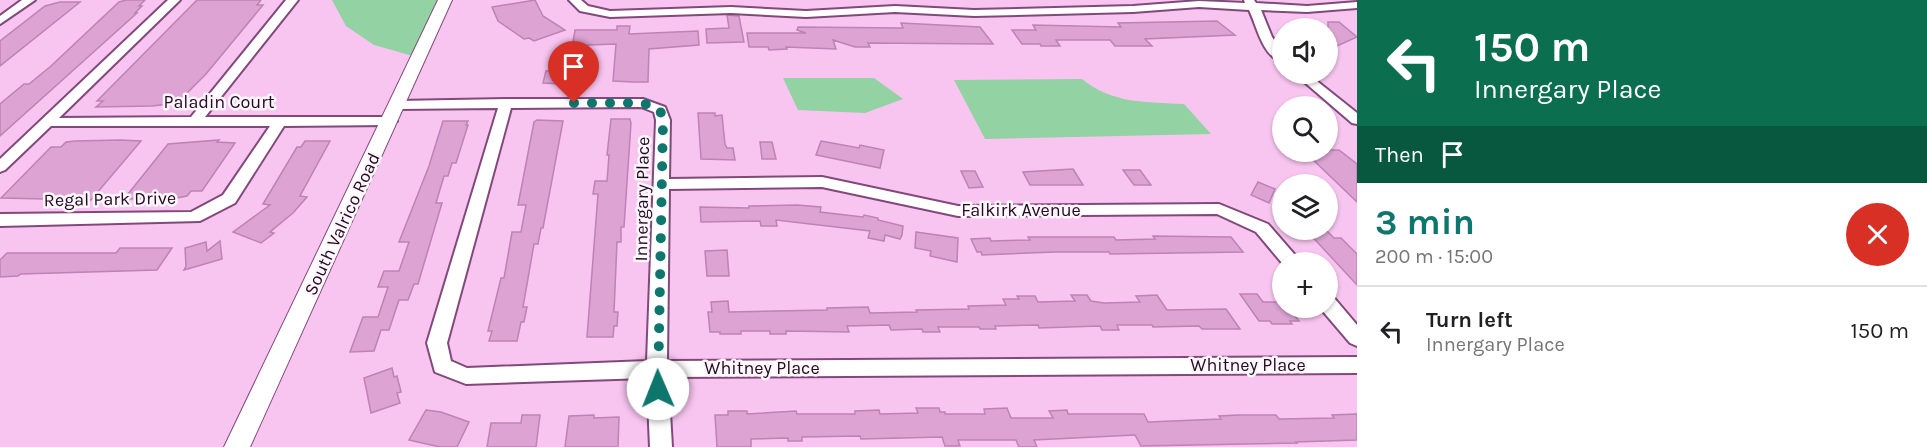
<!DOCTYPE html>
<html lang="en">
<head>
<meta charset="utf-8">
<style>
  body { margin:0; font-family:Karla,sans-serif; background:#f6f6f6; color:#202124; height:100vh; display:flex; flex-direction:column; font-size:22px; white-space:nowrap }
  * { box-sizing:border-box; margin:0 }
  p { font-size:20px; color:#757577 }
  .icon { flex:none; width:33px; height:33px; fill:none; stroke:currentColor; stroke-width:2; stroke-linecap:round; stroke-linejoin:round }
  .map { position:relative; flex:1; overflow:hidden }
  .sheet { display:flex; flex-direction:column; background:#fff; width:570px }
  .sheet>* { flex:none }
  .top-card { background:#0b6e4f; color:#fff; overflow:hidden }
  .fabs { position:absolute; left:1272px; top:18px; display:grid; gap:12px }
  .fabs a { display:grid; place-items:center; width:66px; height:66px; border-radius:50%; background:#fff; box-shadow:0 2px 4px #0004; font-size:30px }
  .pin { position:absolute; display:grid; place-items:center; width:51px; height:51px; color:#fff; margin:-62px -26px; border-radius:50% 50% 50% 0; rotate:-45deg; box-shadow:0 0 6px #0007 }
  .pin .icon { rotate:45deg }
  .me { position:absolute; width:66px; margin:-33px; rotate:359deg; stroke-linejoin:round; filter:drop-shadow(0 0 4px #0008) }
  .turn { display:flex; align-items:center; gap:21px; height:126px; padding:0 18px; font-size:27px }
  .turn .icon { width:78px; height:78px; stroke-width:2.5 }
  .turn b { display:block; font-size:42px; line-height:51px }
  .then { display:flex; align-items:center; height:57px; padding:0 18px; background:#0003; gap:12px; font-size:22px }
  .round { display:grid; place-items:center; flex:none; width:63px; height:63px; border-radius:32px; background:#f6f6f6 }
  .head { display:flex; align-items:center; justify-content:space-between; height:102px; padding:0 18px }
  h1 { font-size:36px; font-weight:700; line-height:45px; color:#0f766e }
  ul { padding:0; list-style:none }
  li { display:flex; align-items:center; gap:18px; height:90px; padding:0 18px; border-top:2px solid #e0e0e0 }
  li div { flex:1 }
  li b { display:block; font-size:22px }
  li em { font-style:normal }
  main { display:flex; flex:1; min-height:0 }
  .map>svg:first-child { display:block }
  .water { fill:#93d2a2 }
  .building { fill:#dca3d3; stroke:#be82b6; stroke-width:1.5 }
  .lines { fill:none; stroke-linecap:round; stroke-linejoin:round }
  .minor-casing { stroke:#81497a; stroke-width:4 }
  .tertiary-casing { stroke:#81497a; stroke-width:2 }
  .minor { fill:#fff; fill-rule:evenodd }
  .tertiary { fill:#fff; fill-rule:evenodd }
  .route { stroke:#0f766e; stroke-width:10; stroke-dasharray:0 18 }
  .labels { text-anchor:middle; stroke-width:5; stroke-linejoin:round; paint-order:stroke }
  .street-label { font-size:18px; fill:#220b1f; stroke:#fdf6fc }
</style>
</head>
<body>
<main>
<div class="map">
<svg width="1357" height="447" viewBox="0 0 1357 447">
  <rect width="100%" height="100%" fill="#f8c5f0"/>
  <!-- water -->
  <g class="water">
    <polygon points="332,0 439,0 413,56 374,45 346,26"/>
    <polygon points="783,78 874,78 903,99 865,113 798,110"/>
    <path d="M1082,79C1113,104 1146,102 1184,104L1211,134L985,139L954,80Z"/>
  </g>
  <!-- building -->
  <g class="building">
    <polygon points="126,0 145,0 139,6 142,6 135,13 137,13 0,136 0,104 24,84 29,84 51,66 119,2"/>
    <polygon points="197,0 261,0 257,5 263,5 206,74 180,100 173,100 170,104 152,106 96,107 103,101 97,101"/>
    <polygon points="535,0 543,16 565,30 534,41 529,38 524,39 498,21 492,7"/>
    <polygon points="60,2 80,2 0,66 0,41 45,6"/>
    <polygon points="727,15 739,16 744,42 707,43 706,29 729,28"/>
    <polygon points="1217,21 1235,35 1145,39 1152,46 1115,46 1110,40 1056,40 1060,46 1041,46 1040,44 1022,44 1012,30 1036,30 1033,25 1121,27 1118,23"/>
    <polygon points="1328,22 1339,22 1357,37 1328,50"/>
    <polygon points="901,23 980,27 993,44 868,43 870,47 855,47 833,40 836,49 786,47 787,49 769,50 768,47 749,47 747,33 806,33 797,30 798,27 903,28"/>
    <polygon points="617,26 630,26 629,34 698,31 699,45 649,49 648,82 633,82 613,81 616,44 588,45 583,82 566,83 575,30 617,30"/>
    <polygon points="565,70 562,84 543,83 546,71"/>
    <polygon points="698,113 715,113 715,116 722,115 725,144 727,148 733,148 735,160 701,159"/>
    <polygon points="611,119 630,119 631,123 624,227 621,227 621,242 617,242 614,312 618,312 617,326 614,326 613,337 587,337 598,194 593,194 595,181 607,181 609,155 607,155"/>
    <polygon points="537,120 563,121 543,228 541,228 538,244 534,244 523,307 527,307 524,322 521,322 517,341 489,341 492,331 488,331 501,278 504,278 512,232 521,232 526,205 518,205 534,122"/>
    <polygon points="443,121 468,121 466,125 468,125 456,163 452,163 448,176 444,176 436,203 442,203 418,284 414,284 408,300 399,300 389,330 381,330 374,351 350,352 363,317 378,317 388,287 378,287 384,271 399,271 409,242 399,242 429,166"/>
    <polygon points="120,140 141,141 91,200 1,198 51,147 61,147 66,142 75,141"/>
    <polygon points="219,140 217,142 235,143 202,191 191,191 187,196 177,198 124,199 168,144"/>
    <polygon points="305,141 330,141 300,196 307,197 293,213 270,232 274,233 261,243 233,232 270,205 263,204 297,147 301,147"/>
    <polygon points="821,141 859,148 860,145 884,150 880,168 816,155"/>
    <polygon points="760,142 772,142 776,159 762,159"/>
    <polygon points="1328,150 1339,150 1357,164 1357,202 1305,152"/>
    <polygon points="1073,169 1083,185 1030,185 1023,172"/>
    <polygon points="1123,170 1140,170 1151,185 1134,185"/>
    <polygon points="961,171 975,171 983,187 969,188"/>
    <polygon points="1258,182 1275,189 1269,203 1251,195"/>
    <polygon points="797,205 821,207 820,212 863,217 864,215 878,218 878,220 903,226 902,235 900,239 885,235 884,241 868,238 870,231 776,220 777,226 761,226 760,221 701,222 700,207 749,208 749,206"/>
    <polygon points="1306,230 1326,230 1334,238 1341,238 1357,254 1357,285"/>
    <polygon points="916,232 958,238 957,262 930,256 931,251 915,248"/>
    <polygon points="1153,236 1231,237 1243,252 1110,254 1109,252 1055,252 982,255 981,252 977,252 971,239 990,238 991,241 1030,240 1028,237 1114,237 1116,240 1155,239"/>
    <polygon points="220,241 222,259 184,270 186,266 185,248 206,242 207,251"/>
    <polygon points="120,248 172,248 157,270 21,274 18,276 0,277 0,260 7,253 116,253"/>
    <polygon points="727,250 729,276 707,276 705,251"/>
    <polygon points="1240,294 1257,294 1263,302 1282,302 1282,308 1289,308 1299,321 1290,321 1292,324 1272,324 1270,321 1259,321"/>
    <polygon points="1071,295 1087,295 1091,301 1104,303 1140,302 1136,296 1157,295 1167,310 1226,309 1240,329 1202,329 1199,326 1153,327 1152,325 1117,325 1119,330 1102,330 1100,326 1039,328 1038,325 995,326 996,329 980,329 979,327 938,327 940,332 923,332 922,329 891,330 889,325 847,326 849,332 786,331 786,334 770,334 770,331 741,331 741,334 720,334 720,332 710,332 708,312 712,312 711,302 728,301 729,312 827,310 827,308 868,307 870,313 917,312 916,310 969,309 968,306 1006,305 1003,299 1019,299 1017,296 1035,296 1038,302 1075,301"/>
    <polygon points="392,368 394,377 397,376 401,392 397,393 400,403 371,413 364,378"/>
    <polygon points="916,408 939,408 940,412 945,412 945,414 985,414 984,409 1007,408 1011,418 1053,418 1049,411 1067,410 1068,414 1144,414 1148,422 1221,419 1219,416 1238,415 1276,415 1279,419 1334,418 1332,415 1357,414 1357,440 1296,442 1297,443 1141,446 1135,435 1034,440 1037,447 1019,447 1016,440 958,440 960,446 945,446 942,437 861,439 860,436 802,437 802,441 788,441 788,438 751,439 751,447 717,447 715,415 728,415 728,411 747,411 747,414 796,411 797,414 855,414 855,411 879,410 880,414 918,413"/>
    <polygon points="426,410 441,412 469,422 457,447 440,447 409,440"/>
    <polygon points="522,415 540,415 536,447 487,447 491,423 521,423"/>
    <polygon points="594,415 594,418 619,417 618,447 565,447 569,416"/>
  </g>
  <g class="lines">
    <defs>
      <g id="minor">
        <polygon points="22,0 35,0 0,24 0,16"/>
        <polygon points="168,0 180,0 59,118 191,117 286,0 298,0 205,117 390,117 397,121 390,125 284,126 235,203 200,221 0,226 0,214 191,212 223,195 270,126 51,126 5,170 0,172 0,159"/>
        <path d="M569,0H581L588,6L610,11L731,7L806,11L895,6L974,10L1133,6L1199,1L1245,3L1244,0H1254L1256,3L1307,6L1357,2V8L1307,12L1261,10L1272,37L1282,51V62C1262,56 1257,26 1249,10L1199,7L1133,12L974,16L895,12L806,17L731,13L610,17L580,11Z"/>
        <polygon points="1295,74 1308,74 1357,113 1357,124 1352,123"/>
        <path d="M506,99H643L665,107L670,120L669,179L822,177L958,206L1219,204L1268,224L1301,262L1282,263L1256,232L1217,214L958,216L822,187L669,189L667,361L1357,357V373L668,377L672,447H650L647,378L466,384L435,372L427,343L498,108L397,109L390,105L397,101ZM641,107L654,112L656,120L647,361L467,368L451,361L447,343L511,108Z"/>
        <polygon points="1328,297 1335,299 1357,325 1357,346 1350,343 1321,309 1328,308"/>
      </g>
      <polygon id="tertiary" points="438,0 452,0 250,447 224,447"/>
    </defs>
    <!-- minor casing -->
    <use href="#minor" class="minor-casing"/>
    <!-- tertiary casing -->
    <use href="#tertiary" class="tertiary-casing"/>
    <!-- minor -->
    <use href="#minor" class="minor"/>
    <!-- tertiary -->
    <use href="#tertiary" class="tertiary"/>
  </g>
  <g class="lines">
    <!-- route -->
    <polyline class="route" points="574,103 643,103 660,110 663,120 658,389"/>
  </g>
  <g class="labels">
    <!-- street labels -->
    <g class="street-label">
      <text x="219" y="108">Paladin Court</text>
      <text transform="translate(110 199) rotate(-1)" y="6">Regal Park Drive</text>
      <text transform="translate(642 199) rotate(-89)" y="6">Innergary Place</text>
      <text x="1021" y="216">Falkirk Avenue</text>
      <text transform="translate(342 224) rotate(-65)" y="6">South Valrico Road</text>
      <text x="1248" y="371">Whitney Place</text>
      <text x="762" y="374">Whitney Place</text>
    </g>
  </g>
</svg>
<div class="fabs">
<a><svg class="icon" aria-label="sound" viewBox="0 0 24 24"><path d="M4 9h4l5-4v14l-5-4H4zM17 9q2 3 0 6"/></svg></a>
<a><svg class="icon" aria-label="search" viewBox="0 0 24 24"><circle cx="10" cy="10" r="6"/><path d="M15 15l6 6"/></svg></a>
<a><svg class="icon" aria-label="layers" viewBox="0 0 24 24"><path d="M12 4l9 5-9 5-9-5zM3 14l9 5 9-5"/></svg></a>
<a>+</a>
</div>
<div class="pin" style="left:574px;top:103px;background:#d93025"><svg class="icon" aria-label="arrive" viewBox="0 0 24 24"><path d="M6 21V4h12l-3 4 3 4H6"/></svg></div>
<svg class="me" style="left:658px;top:389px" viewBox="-20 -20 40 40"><circle r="19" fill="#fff"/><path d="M0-13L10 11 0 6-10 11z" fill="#0f766e"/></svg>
</div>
<section class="sheet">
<div class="top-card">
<div class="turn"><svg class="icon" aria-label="left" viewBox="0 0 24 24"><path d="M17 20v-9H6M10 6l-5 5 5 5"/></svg><div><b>150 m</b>Innergary Place</div></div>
<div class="then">Then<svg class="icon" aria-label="arrive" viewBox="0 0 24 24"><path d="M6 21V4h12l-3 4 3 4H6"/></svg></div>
</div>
<div class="head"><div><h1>3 min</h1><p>200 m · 15:00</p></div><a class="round" style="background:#d93025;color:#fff"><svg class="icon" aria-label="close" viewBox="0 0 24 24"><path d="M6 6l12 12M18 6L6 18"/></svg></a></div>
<ul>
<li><svg class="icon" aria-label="left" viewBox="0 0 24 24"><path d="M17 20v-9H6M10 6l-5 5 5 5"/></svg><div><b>Turn left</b><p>Innergary Place</p></div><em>150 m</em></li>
</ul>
</section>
</main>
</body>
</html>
